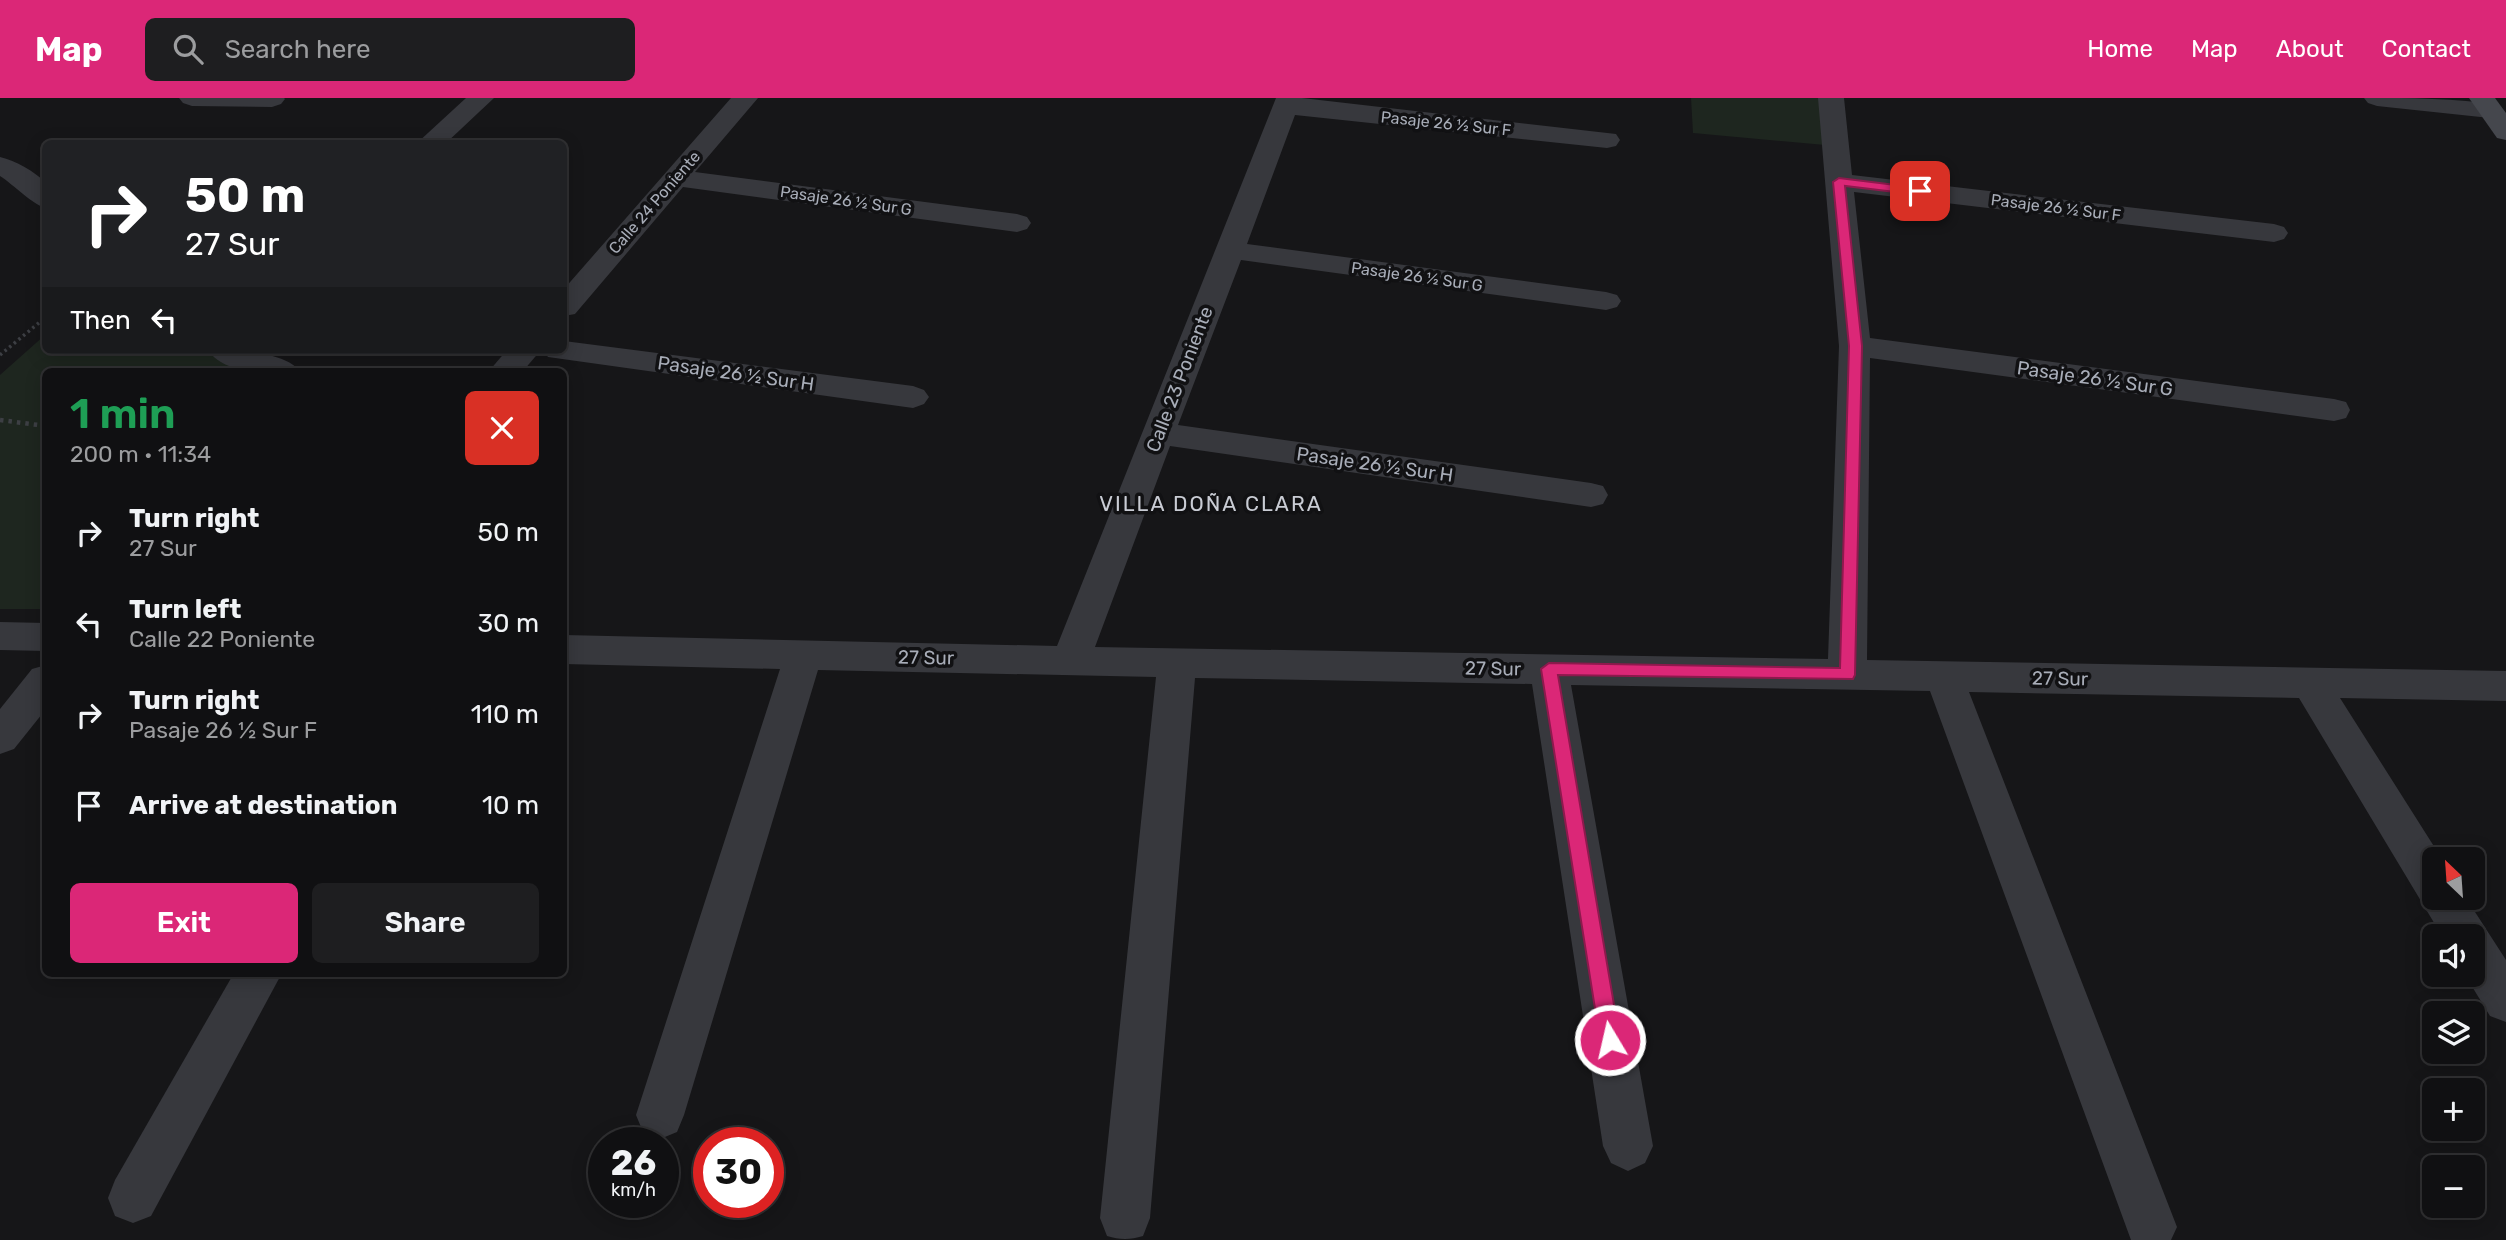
<!DOCTYPE html>
<html lang="en">
<head>
<meta charset="utf-8">
<style>
  body { margin:0; font-family:Rubik,sans-serif; background:#1e1e20; color:#f1f3f6; height:100vh; display:flex; flex-direction:column; font-size:26px; white-space:nowrap }
  * { box-sizing:border-box; margin:0 }
  p { font-size:23px; color:#9c9d9f }
  .icon { flex:none; width:38px; height:38px; fill:none; stroke:currentColor; stroke-width:2; stroke-linecap:round; stroke-linejoin:round }
  .map { position:relative; flex:1; overflow:hidden }
  .side { position:absolute; left:42px; top:270px; width:525px; height:609px; display:flex; flex-direction:column; background:#101012; border-radius:10px; box-shadow:0 4px 18px #0003,0 0 0 2px #303032 }
  .side>* { flex:none }
  .top-card { position:absolute; left:42px; top:42px; width:525px; height:214px; border-radius:10px; box-shadow:0 4px 18px #0003,0 0 0 2px #303032; background:#202124; color:#fff; overflow:hidden }
  .needle { width:46px; rotate:335deg }
  .controls { position:absolute; left:2422px; top:749px; display:grid; gap:14px }
  .controls a { display:grid; place-items:center; width:63px; height:63px; border-radius:10px; background:#101012; box-shadow:0 4px 18px #0003,0 0 0 2px #303032; font-size:35px }
  .speed { position:absolute; left:588px; top:1029px; display:flex; gap:14px; font-size:35px; font-weight:700; text-align:center }
  .speed>* { display:grid; place-content:center; width:91px; height:91px; border-radius:50%; background:#101012; box-shadow:0 4px 18px #0003,0 0 0 2px #303032; line-height:1 }
  .speed small { font-size:18px; font-weight:400 }
  .speed .limit { border:10px solid #d22; background:#fff; color:#111 }
  .pin { position:absolute; display:grid; place-items:center; width:60px; height:60px; color:#fff; margin:-30px; border-radius:14px; box-shadow:0 4px 10px #0006 }
  .me { position:absolute; width:77px; margin:-38px; rotate:351deg; stroke-linejoin:round; filter:drop-shadow(0 0 5px #0008) }
  .turn { display:flex; align-items:center; gap:24px; height:147px; padding:0 28px; font-size:32px }
  .turn .icon { width:91px; height:91px; stroke-width:2.5 }
  .turn b { display:block; font-size:49px; line-height:60px }
  .then { display:flex; align-items:center; height:66px; padding:0 28px; background:#0003; gap:14px; font-size:26px }
  .round { display:grid; place-items:center; flex:none; width:74px; height:74px; border-radius:10px; background:#1e1e20 }
  .head { display:flex; align-items:center; justify-content:space-between; height:119px; padding:0 28px }
  h1 { font-size:42px; font-weight:600; line-height:52px; color:#1e9e55 }
  .button { display:flex; gap:14px; margin-top:auto; padding:14px 28px }
  .button a { flex:1; height:80px; border-radius:10px; background:#db2777; color:#fff; font-size:28px; font-weight:600; line-height:80px; text-align:center }
  .button a+a { background:#1e1e20; color:#f1f3f6 }
  ul { padding:0; list-style:none }
  li { display:flex; align-items:center; gap:21px; height:91px; padding:0 28px }
  li div { flex:1 }
  li b { display:block; font-size:26px }
  li em { font-style:normal }
  header { display:flex; align-items:center; gap:42px; box-sizing:border-box; height:98px; padding:0 35px; background:#db2777; color:#fff }
  header strong { font-size:33px }
  nav { display:flex; gap:38px; margin-inline-start:auto; font-size:24px }
  .search { width:490px; height:63px; background:#1e1e20; display:flex; align-items:center; gap:18px; box-sizing:border-box; padding:0 24px; border-radius:10px; color:#9c9d9f; font-size:26px }
  .map>svg:first-child { display:block }
  .green { fill:#1e261f }
  .lines { fill:none; stroke-linecap:round; stroke-linejoin:round }
  .path-far1 { stroke:#3d3f44; stroke-width:3.5; stroke-dasharray:2.5 3.5; stroke-linecap:butt }
  .path { stroke:#3d3f44; stroke-width:4.5; stroke-dasharray:3.5 5; stroke-linecap:butt }
  .street { fill:#37383d; fill-rule:evenodd }
  .secondary { fill:#45474d; fill-rule:evenodd }
  .route { fill:#db2777; stroke:#8e194d; stroke-width:2 }
  .labels { text-anchor:middle; stroke-width:7; stroke-linejoin:round; paint-order:stroke }
  .far-street-label { font-size:16px; fill:#a8adb8; stroke:#111113 }
  .street-label { font-size:19px; fill:#a8adb8; stroke:#111113 }
  .neighbourhood-label { font-size:21px; letter-spacing:2px; fill:#c9ccd4; stroke:#111113 }
</style>
</head>
<body>
<header>
<strong>Map</strong>
<div class="search"><svg class="icon" aria-label="search" viewBox="0 0 24 24"><circle cx="10" cy="10" r="6"/><path d="M15 15l6 6"/></svg>Search here</div>
<nav><a>Home</a><a>Map</a><a>About</a><a>Contact</a></nav>
</header>
<div class="map">
<svg width="2506" height="1142" viewBox="0 0 2506 1142">
  <rect width="100%" height="100%" fill="#161618"/>
  <!-- green -->
  <g class="green">
    <polygon points="1691,0 1824,0 1836,48 1693,35"/>
    <polygon points="45,237 46,252 208,252 251,273 46,273 45,511 0,511 0,277"/>
  </g>
  <g class="lines">
    <!-- path-far1 -->
    <polyline class="path-far1" points="0,257 46,219"/>
    <!-- path -->
    <polyline class="path" points="0,322 46,328"/>
    <!-- street -->
    <g class="street">
      <polygon points="179,0 284,0 285,1 281,6 272,9 192,8 183,5"/>
      <polygon points="466,0 494,0 445,46 416,46"/>
      <polygon points="731,0 758,0 695,74 1017,116 1027,119 1031,125 1027,131 1017,134 683,89 575,216 564,218 564,191"/>
      <path d="M1276,0H1302L1616,36L1620,42L1616,48L1607,50L1295,17L1247,146L1606,194L1617,197L1621,203L1617,209L1606,212L1241,162L1178,327L1591,385L1603,388L1608,397L1603,406L1591,409L1170,348L1095,549L1828,561L1839,248L1818,0H1844L1852,77L2274,126L2284,129L2288,135L2284,141L2274,144L1854,94L1870,240L2334,301L2346,304L2350,312L2346,320L2334,323L1870,260L1867,562L2506,573V603L2340,600L2442,761H2434V800H2466L2506,862V924L2490,918L2465,877H2473V838H2442L2299,600L1969,594L2177,1129L2171,1142H2131L1930,593L1571,587L1653,1048L1645,1065L1628,1073L1611,1065L1603,1048L1532,586L1195,580L1150,1120L1143,1138C1130,1142 1120,1142 1107,1138L1100,1120L1156,579L818,572L684,1017L677,1034L660,1041L643,1034L636,1017L780,571L564,566V537L1057,548Z"/>
      <path d="M2364,0C2409,0 2456,0 2499,7L2503,12L2499,17L2490,20L2377,8L2368,5Z"/>
      <path d="M0,59C16,63 34,73 46,85V110C33,107 14,87 0,78Z"/>
      <polygon points="564,243 913,288 924,292 929,299 924,306 913,310 548,259 543,252 564,252"/>
      <path d="M208,252C231,252 286,253 299,273C271,273 226,279 208,252Z"/>
      <polygon points="507,252 541,252 523,273 489,273"/>
      <polygon points="0,524 46,525 46,553 0,552"/>
      <polygon points="46,567 46,611 14,651 0,656 0,611 32,571"/>
      <polygon points="234,875 282,875 151,1118 133,1125 115,1118 108,1100 115,1082"/>
    </g>
    <!-- secondary -->
    <polygon class="secondary" points="2469,0 2495,0 2506,15 2506,42 2497,40"/>
  </g>
  <!-- route -->
  <polygon class="route" points="1839,80 1920,90 1926,93 1920,97 1845,88 1862,248 1855,577 1853,581 1558,577 1620,942 1617,949 1610,951 1603,949 1600,942 1541,571 1549,565 1840,570 1849,248 1833,84"/>
  <g class="labels">
    <!-- far-street labels -->
    <g class="far-street-label">
      <text transform="translate(1446 25) rotate(6)" y="6">Pasaje 26 ½ Sur F</text>
      <text transform="translate(846 102) rotate(8)" y="6">Pasaje 26 ½ Sur G</text>
      <text transform="translate(654 104) rotate(-49)" y="6">Calle 24 Poniente</text>
      <text transform="translate(2056 109) rotate(7)" y="6">Pasaje 26 ½ Sur F</text>
      <text transform="translate(1417 178) rotate(8)" y="6">Pasaje 26 ½ Sur G</text>
    </g>
    <!-- street labels -->
    <g class="street-label">
      <text transform="translate(736 275) rotate(8)" y="7">Pasaje 26 ½ Sur H</text>
      <text transform="translate(2095 280) rotate(8)" y="7">Pasaje 26 ½ Sur G</text>
      <text transform="translate(1179 281) rotate(-69)" y="7">Calle 23 Poniente</text>
      <text transform="translate(1375 366) rotate(8)" y="7">Pasaje 26 ½ Sur H</text>
      <text transform="translate(926 559) rotate(1)" y="7">27 Sur</text>
      <text transform="translate(1493 570) rotate(1)" y="7">27 Sur</text>
      <text transform="translate(2060 580) rotate(1)" y="7">27 Sur</text>
    </g>
    <!-- neighbourhood labels -->
    <g class="neighbourhood-label">
      <text x="1211" y="413">VILLA DOÑA CLARA</text>
    </g>
  </g>
</svg>
<div class="controls">
<a><svg class="needle" viewBox="-14 -14 28 28"><path d="M0-13l5 13h-10z" fill="#e53935"/><path d="M0 13l5-13h-10z" fill="#9c9d9f"/></svg></a>
<a><svg class="icon" aria-label="sound" viewBox="0 0 24 24"><path d="M4 9h4l5-4v14l-5-4H4zM17 9q2 3 0 6"/></svg></a>
<a><svg class="icon" aria-label="layers" viewBox="0 0 24 24"><path d="M12 4l9 5-9 5-9-5zM3 14l9 5 9-5"/></svg></a>
<a>+</a>
<a>−</a>
</div>
<div class="speed"><div>26<small>km/h</small></div><div class="limit">30</div></div>
<div class="pin" style="left:1920px;top:93px;background:#d93025"><svg class="icon" aria-label="arrive" viewBox="0 0 24 24"><path d="M6 21V4h12l-3 4 3 4H6"/></svg></div>
<svg class="me" style="left:1610px;top:942px" viewBox="-20 -20 40 40"><circle r="17" fill="#db2777" stroke="#fff" stroke-width="3"/><path d="M0-11L8 9 0 5-8 9z" fill="#fff"/></svg>
<div class="top-card">
<div class="turn"><svg class="icon" aria-label="right" viewBox="0 0 24 24"><path d="M7 20v-9h11M14 6l5 5-5 5"/></svg><div><b>50 m</b>27 Sur</div></div>
<div class="then">Then<svg class="icon" aria-label="left" viewBox="0 0 24 24"><path d="M17 20v-9H6M10 6l-5 5 5 5"/></svg></div>
</div>
<section class="side">
<div class="head"><div><h1>1 min</h1><p>200 m · 11:34</p></div><a class="round" style="background:#d93025;color:#fff"><svg class="icon" aria-label="close" viewBox="0 0 24 24"><path d="M6 6l12 12M18 6L6 18"/></svg></a></div>
<ul>
<li><svg class="icon" aria-label="right" viewBox="0 0 24 24"><path d="M7 20v-9h11M14 6l5 5-5 5"/></svg><div><b>Turn right</b><p>27 Sur</p></div><em>50 m</em></li>
<li><svg class="icon" aria-label="left" viewBox="0 0 24 24"><path d="M17 20v-9H6M10 6l-5 5 5 5"/></svg><div><b>Turn left</b><p>Calle 22 Poniente</p></div><em>30 m</em></li>
<li><svg class="icon" aria-label="right" viewBox="0 0 24 24"><path d="M7 20v-9h11M14 6l5 5-5 5"/></svg><div><b>Turn right</b><p>Pasaje 26 ½ Sur F</p></div><em>110 m</em></li>
<li><svg class="icon" aria-label="arrive" viewBox="0 0 24 24"><path d="M6 21V4h12l-3 4 3 4H6"/></svg><div><b>Arrive at destination</b></div><em>10 m</em></li>
</ul>
<div class="button"><a>Exit</a><a>Share</a></div>
</section>
</div>
</body>
</html>
